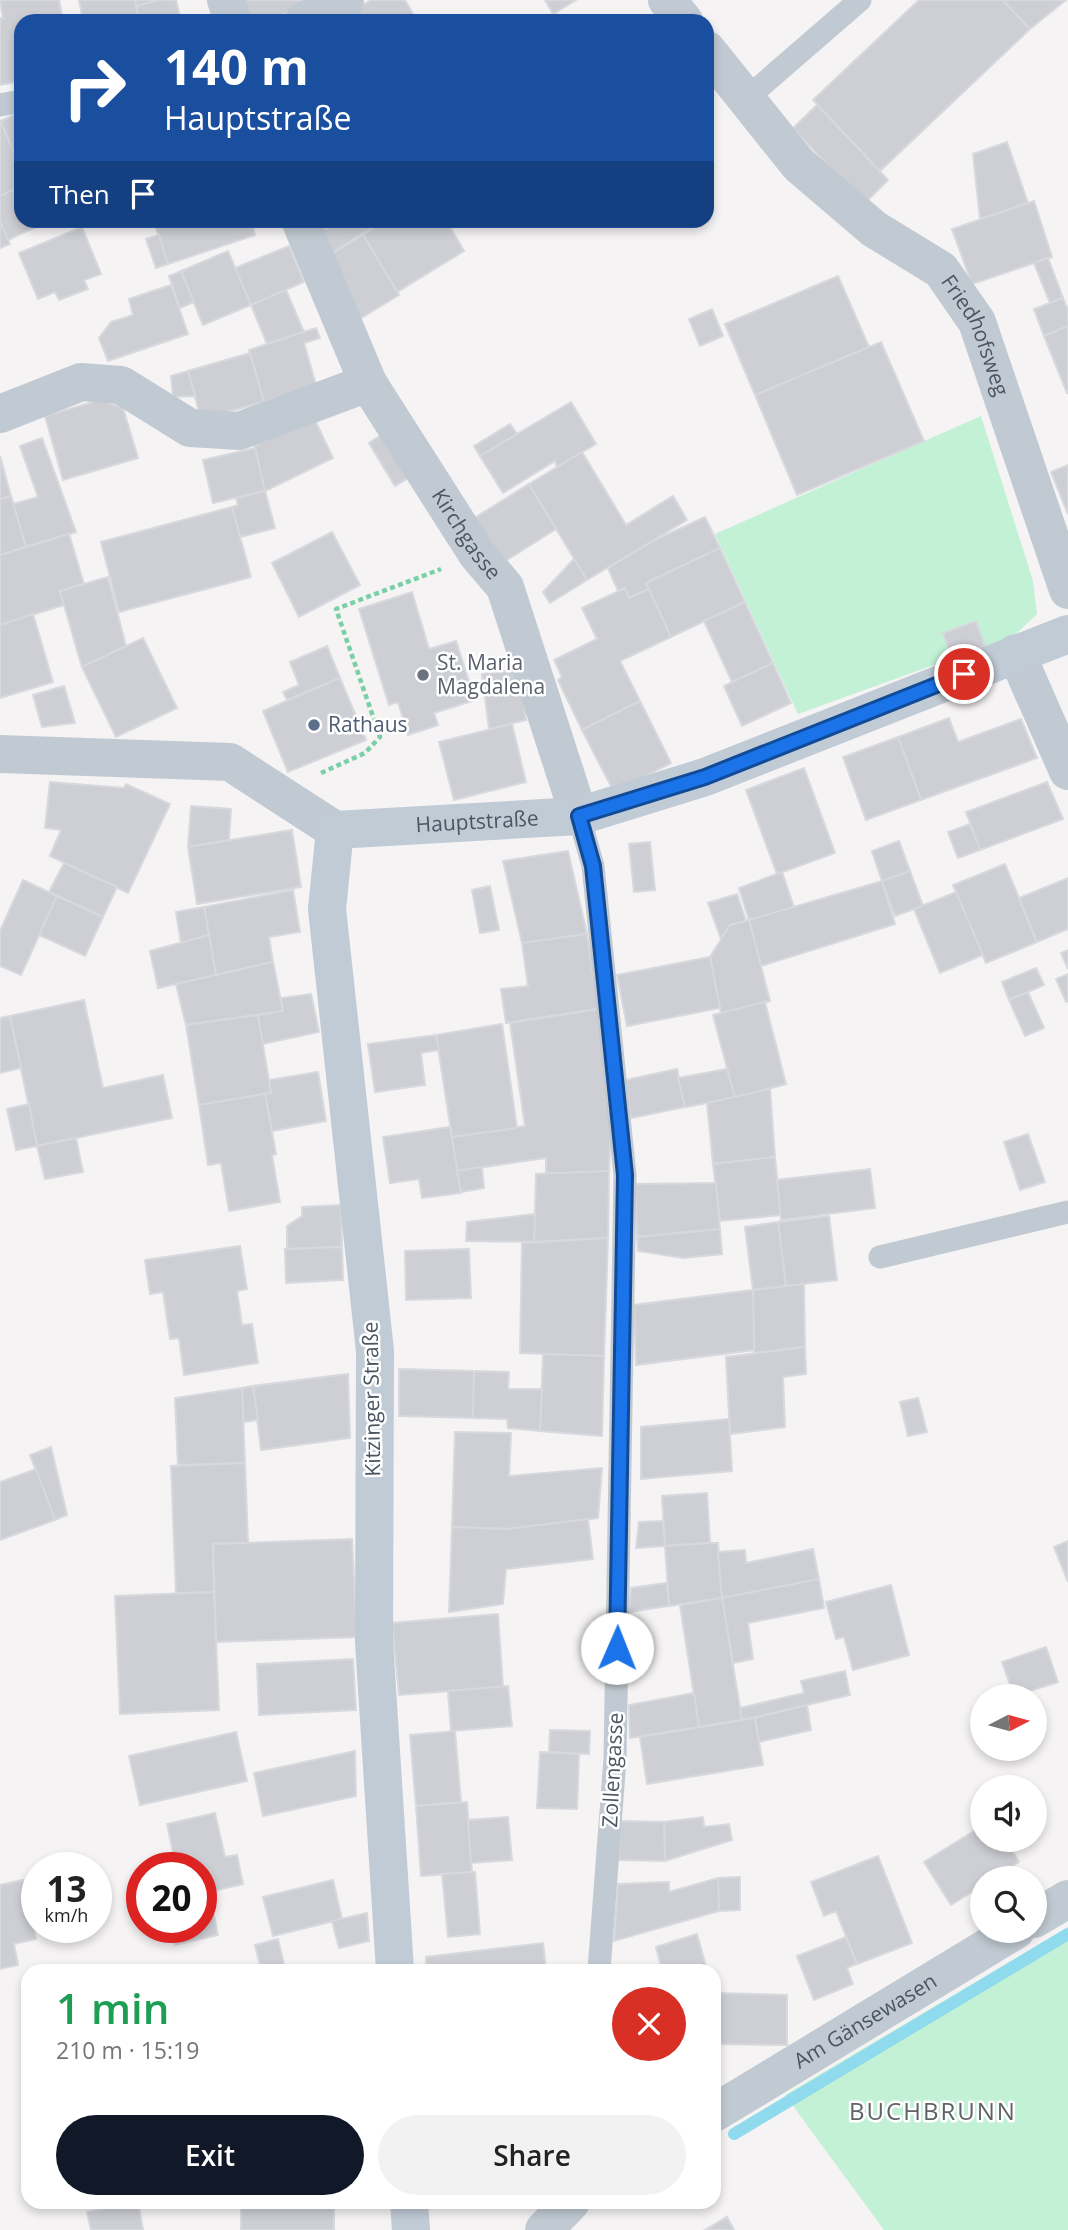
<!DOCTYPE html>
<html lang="en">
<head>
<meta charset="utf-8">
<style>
  body { margin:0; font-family:"Open Sans",sans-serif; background:#f2f2f2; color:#222; height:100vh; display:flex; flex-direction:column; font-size:26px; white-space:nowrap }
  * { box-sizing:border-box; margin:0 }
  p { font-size:23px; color:#767676 }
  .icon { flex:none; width:38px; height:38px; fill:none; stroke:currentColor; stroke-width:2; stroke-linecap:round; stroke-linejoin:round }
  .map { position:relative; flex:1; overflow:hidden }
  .panel { position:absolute; left:21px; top:1964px; width:700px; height:245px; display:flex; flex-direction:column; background:#fff; border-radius:21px; box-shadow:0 4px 10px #0003 }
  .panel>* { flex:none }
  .hud { position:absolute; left:14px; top:14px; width:700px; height:214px; border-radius:21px; box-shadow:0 4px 10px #0003; background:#1a4fa0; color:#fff; overflow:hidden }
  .needle { width:46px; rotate:84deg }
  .controls { position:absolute; left:970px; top:1684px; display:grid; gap:14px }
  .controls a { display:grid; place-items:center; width:77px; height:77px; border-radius:50%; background:#fff; box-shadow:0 4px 10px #0003; font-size:35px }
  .speed { position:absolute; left:21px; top:1852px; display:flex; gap:14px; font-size:35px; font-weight:700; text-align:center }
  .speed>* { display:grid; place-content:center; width:91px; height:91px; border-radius:50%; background:#fff; box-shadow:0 4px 10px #0003; line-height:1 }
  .speed small { font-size:18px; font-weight:400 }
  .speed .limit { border:10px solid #d22; background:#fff; color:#111 }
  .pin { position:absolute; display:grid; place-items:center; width:60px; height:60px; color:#fff; margin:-30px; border:4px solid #fff; border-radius:50%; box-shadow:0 2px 7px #0007 }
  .me { position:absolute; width:77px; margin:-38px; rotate:1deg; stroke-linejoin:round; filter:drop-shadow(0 0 5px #0008) }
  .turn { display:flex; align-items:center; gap:24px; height:147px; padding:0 35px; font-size:32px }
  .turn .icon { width:91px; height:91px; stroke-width:2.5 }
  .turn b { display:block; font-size:49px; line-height:60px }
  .then { display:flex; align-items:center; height:66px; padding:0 35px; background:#0003; gap:14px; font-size:26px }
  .round { display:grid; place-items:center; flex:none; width:74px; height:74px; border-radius:37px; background:#f2f2f2 }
  .overview { display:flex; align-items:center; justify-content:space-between; height:119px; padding:0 35px }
  h1 { font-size:42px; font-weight:600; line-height:52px; color:#1e9e55 }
  .button { display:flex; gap:14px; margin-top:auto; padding:14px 35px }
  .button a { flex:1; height:80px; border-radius:42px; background:#111827; color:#fff; font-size:28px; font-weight:600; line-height:80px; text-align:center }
  .button a+a { background:#f2f2f2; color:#222 }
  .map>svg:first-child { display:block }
  .green { fill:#c3f1d5 }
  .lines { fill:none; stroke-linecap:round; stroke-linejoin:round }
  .stream { stroke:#90daee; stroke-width:12 }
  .building { fill:#cdcfd5; stroke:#d7d9de; stroke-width:2 }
  .path { stroke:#7ad0a6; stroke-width:4.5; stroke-dasharray:5 3.5; stroke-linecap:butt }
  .lane { stroke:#c1cad2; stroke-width:23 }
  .street { stroke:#c1cad2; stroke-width:38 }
  .secondary { stroke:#c1cbd6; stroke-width:38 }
  .route-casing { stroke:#114b97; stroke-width:18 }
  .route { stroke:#1a73e8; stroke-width:12 }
  .worship-dot { fill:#6b7280; stroke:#fff; stroke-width:2.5 }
  .service-dot { fill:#5c6f8a; stroke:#fff; stroke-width:2.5 }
  .labels { text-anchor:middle; stroke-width:5; stroke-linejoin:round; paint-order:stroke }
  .street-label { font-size:21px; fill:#4a5661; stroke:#fff }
  .worship-label { font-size:21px; fill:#5b616d; stroke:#fff; text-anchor:start }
  .service-label { font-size:21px; fill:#4e5e75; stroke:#fff; text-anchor:start }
  .quarter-label { font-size:24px; letter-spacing:2px; fill:#5f6368; stroke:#fff }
</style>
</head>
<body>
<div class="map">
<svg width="1068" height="2230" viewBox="0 0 1068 2230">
  <rect width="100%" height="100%" fill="#f5f3f3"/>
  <!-- green -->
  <g class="green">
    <polygon points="981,416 1033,581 1037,614 1014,636 798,714 715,534"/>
    <polygon points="1068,1927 1068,2230 884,2230 785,2095"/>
  </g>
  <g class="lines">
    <!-- stream -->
    <polyline class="stream" points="734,2134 1068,1934"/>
  </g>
  <!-- building -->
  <g class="building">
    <polygon points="0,0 59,0 63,21 21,21 21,81 0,85 0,18 3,18"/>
    <polygon points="79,0 135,0 139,21 83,21"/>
    <polygon points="135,0 160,0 136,6"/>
    <polygon points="160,0 176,0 181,21 139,21 136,6"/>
    <polygon points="235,0 305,0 306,4 268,21 241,21"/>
    <polygon points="371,0 405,0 417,21 356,21 351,12"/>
    <polygon points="545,0 576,0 553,14"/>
    <polygon points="919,0 1003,0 1030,29 880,171 813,100"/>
    <polygon points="1003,0 1066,0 1030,29"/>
    <polygon points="817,105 888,180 864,204 793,128"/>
    <polygon points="21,112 21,168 0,121"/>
    <polygon points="0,121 21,168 21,186 0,196"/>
    <polygon points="1007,142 1028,203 980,219 973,154"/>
    <polygon points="21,186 21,220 51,220 8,240 0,221 0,196"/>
    <polygon points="1034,201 1052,257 972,284 952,229"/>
    <polygon points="159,220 251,220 255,235 168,264 154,222"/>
    <polygon points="343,220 383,220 321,260 311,236"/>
    <polygon points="386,220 446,220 464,251 397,292 363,235"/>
    <polygon points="0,222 10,244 0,248"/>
    <polygon points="82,227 101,274 84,280 88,289 59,300 55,292 38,299 19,253"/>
    <polygon points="159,235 168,264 156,268 146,239"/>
    <polygon points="363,235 399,295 348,326 321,260"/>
    <polygon points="289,246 304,282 251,305 235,268"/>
    <polygon points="228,251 251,305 203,325 181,271"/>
    <polygon points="1048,258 1063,298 1050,303 1034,263"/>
    <polygon points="181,271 194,302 180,308 169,276"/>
    <polygon points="838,276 869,347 755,395 725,324"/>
    <polygon points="171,285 188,334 108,361 99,338 111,322 133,315 129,299"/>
    <polygon points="286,290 304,332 267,344 251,305"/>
    <polygon points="1063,298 1068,310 1068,326 1044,336 1034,309"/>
    <polygon points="712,309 723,336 700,346 689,319"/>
    <polygon points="1068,326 1068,393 1067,393 1044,336"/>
    <polygon points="316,328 320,338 304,343 316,385 264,402 249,350"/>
    <polygon points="881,342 924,441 797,495 755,395"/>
    <polygon points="250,353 264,402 201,419 188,371"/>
    <polygon points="188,371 195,396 173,397 171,376"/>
    <polygon points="100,400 123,408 138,458 63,480 45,416"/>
    <polygon points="571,402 596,444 557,467 555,461 503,493 480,456"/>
    <polygon points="314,418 333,458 265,491 254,446"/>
    <polygon points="510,424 517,434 480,456 474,446"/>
    <polygon points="387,431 413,475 395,486 369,443"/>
    <polygon points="42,438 76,532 26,547 13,504 38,497 20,446"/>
    <polygon points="255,448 265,491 213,503 203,460"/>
    <polygon points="582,452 626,525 673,496 687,520 587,580 529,484"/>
    <polygon points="0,456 11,496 0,499"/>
    <polygon points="1068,465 1068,514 1051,472"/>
    <polygon points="529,484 556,529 496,567 468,522"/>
    <polygon points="265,491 275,528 240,537 232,507 238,505 236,498"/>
    <polygon points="11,496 26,547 0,555 0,499"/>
    <polygon points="232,507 251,577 119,612 101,542"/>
    <polygon points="705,517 720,548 646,583 649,589 629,598 625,588 618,591 608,568 653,541"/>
    <polygon points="332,532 360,585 299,617 272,563"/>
    <polygon points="69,534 84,584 60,591 64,605 0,625 0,555"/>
    <polygon points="720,548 745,602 671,637 646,583"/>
    <polygon points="574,559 587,580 550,603 543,592"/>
    <polygon points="108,577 126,646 82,667 60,591"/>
    <polygon points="625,588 629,598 649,589 671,637 620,661 640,701 582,730 558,680 562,677 554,660 597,639 582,608"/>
    <polygon points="412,592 429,649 456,641 475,700 434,713 438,725 408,735 398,702 389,705 359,609"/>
    <polygon points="745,602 773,663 732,682 704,621"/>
    <polygon points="33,614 53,682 0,698 0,625"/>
    <polygon points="976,621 985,646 952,658 943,633"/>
    <polygon points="143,638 177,708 116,737 82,667"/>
    <polygon points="327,646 340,678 287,700 283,692 299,685 290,662"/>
    <polygon points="773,663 791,703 742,726 724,686"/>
    <polygon points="519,669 526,720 489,729 482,674"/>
    <polygon points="340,678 366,740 288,772 263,711"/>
    <polygon points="64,686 75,723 42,727 33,695"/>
    <polygon points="640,701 671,763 614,792 582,730"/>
    <polygon points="949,718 958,742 1021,719 1037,758 921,800 898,737"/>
    <polygon points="512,724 526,782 454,800 439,742"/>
    <polygon points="898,737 921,800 866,820 843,757"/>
    <polygon points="804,768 835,853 777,874 746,790"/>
    <polygon points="50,782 124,788 126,784 170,804 128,893 50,856 61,830 45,828"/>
    <polygon points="1047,782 1063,819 980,850 966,812"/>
    <polygon points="191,806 231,809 229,840 188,847"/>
    <polygon points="970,824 980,850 958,858 948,832"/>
    <polygon points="292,830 301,887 197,904 188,847"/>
    <polygon points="899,841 910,871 882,881 872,851"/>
    <polygon points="650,842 655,890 634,892 629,844"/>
    <polygon points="568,851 587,934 522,943 503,861"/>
    <polygon points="64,863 117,887 103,917 49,892"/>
    <polygon points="1005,864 1037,942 986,963 953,885"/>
    <polygon points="910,871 923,906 895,916 882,881"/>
    <polygon points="782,872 794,907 749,920 739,888"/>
    <polygon points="1068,878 1068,929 1037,942 1019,898"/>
    <polygon points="23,880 57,896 21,975 0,966 0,931"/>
    <polygon points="882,881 895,924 761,966 749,920"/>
    <polygon points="490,886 499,930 480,933 472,890"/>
    <polygon points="293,890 300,932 269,937 273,962 216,975 204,907"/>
    <polygon points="956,892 983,955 940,973 914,909"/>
    <polygon points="737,894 746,921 730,925 721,939 708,903"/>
    <polygon points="57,896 103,917 85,956 39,935"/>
    <polygon points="204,907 209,935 181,943 176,912"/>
    <polygon points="749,920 770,1001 721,1014 710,957 730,925"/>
    <polygon points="587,934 598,1009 506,1023 501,989 528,986 522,943"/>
    <polygon points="209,935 216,975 158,988 150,951"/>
    <polygon points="1068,950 1068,969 1061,953"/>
    <polygon points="710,957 720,1008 627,1026 617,975"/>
    <polygon points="273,962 283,1011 186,1025 176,984"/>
    <polygon points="1036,968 1044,985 1009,1000 1002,982"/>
    <polygon points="1068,974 1068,1001 1066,1002 1056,979"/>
    <polygon points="1028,992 1044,1028 1025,1036 1009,1000"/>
    <polygon points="311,994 319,1032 262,1044 258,1015 283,1011 281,998"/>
    <polygon points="84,1000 103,1088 163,1075 172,1118 37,1146 10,1016"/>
    <polygon points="765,1002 786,1084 735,1098 713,1015"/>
    <polygon points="598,1009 611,1121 609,1171 546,1174 546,1158 457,1171 452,1137 525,1126 510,1023"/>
    <polygon points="258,1015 271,1093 199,1105 186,1025"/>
    <polygon points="10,1016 21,1068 0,1073 0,1018"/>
    <polygon points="502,1024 517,1128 452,1137 436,1035"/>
    <polygon points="436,1035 439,1050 421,1053 425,1085 375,1092 368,1044"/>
    <polygon points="677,1069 685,1107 631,1118 626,1080"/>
    <polygon points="727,1069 735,1098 685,1107 678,1078"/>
    <polygon points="318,1072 326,1121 272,1131 265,1094 271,1093 269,1080"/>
    <polygon points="770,1089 775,1157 713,1164 707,1103"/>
    <polygon points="265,1094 276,1154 272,1155 280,1202 229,1211 221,1163 208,1165 199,1105"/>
    <polygon points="29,1104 37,1146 16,1150 7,1109"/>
    <polygon points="450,1127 461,1193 422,1198 419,1179 390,1183 383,1137"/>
    <polygon points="1028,1134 1045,1182 1020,1190 1004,1142"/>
    <polygon points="76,1138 83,1172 45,1179 37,1146"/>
    <polygon points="775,1157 781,1215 720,1221 713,1164"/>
    <polygon points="482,1167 484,1188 461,1192 457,1171"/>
    <polygon points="870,1169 875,1208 781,1220 777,1180"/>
    <polygon points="609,1171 608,1238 534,1242 536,1174"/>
    <polygon points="716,1183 720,1229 637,1237 635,1184"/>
    <polygon points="341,1205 342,1247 287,1249 287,1226 302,1216 302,1207"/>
    <polygon points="535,1214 534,1242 466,1241 467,1222"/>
    <polygon points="829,1216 837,1280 786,1286 778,1222"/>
    <polygon points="778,1222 786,1286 753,1290 745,1227"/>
    <polygon points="720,1229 722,1254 683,1258 638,1251 637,1237"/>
    <polygon points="608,1238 604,1356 520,1353 522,1243"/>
    <polygon points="240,1246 247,1289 237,1291 242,1325 252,1324 258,1363 184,1375 179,1338 170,1339 163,1292 150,1294 145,1260"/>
    <polygon points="342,1247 343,1280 286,1283 285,1249"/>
    <polygon points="469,1249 471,1298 406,1300 405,1251"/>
    <polygon points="804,1284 805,1347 754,1353 753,1290"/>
    <polygon points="753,1290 754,1350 636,1365 634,1305"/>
    <polygon points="805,1347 806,1374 783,1377 785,1427 730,1434 726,1357"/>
    <polygon points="543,1354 604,1356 602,1436 540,1431"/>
    <polygon points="399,1369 474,1371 473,1418 399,1416"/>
    <polygon points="474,1371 509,1372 508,1389 542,1389 540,1431 508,1428 507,1419 473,1418"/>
    <polygon points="348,1374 350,1438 261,1450 253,1386"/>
    <polygon points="253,1386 258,1420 243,1422 242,1388"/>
    <polygon points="242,1388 245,1463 178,1465 175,1398"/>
    <polygon points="918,1398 927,1432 908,1436 900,1402"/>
    <polygon points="729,1419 732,1471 641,1479 641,1427"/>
    <polygon points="455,1432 511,1433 509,1476 602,1468 598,1518 507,1529 452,1527"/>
    <polygon points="51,1447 67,1515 55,1520 30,1455"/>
    <polygon points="245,1463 248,1543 213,1544 214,1592 176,1593 171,1466"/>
    <polygon points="36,1469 55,1520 0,1540 0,1482"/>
    <polygon points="707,1493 710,1543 665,1546 662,1496"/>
    <polygon points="588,1519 593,1559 506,1569 503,1604 449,1612 452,1527 507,1529"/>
    <polygon points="663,1521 665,1546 636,1548 639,1522"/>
    <polygon points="352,1539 357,1637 216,1642 213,1544"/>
    <polygon points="1068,1541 1068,1582 1054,1547"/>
    <polygon points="710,1543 718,1543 722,1598 669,1606 665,1546"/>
    <polygon points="813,1549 819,1579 722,1598 718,1552 745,1550 746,1563"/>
    <polygon points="819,1579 824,1608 748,1623 753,1659 733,1663 722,1598"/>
    <polygon points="667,1583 669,1606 629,1612 631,1588"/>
    <polygon points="891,1585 909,1655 853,1670 844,1637 836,1639 826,1602"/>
    <polygon points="214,1592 219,1710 120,1714 115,1596"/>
    <polygon points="722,1598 742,1720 699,1727 680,1605"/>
    <polygon points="498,1614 503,1687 399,1695 392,1623"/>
    <polygon points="1046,1647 1058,1682 1014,1696 1002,1662"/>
    <polygon points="353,1659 356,1710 259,1715 257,1664"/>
    <polygon points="845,1671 850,1695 742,1720 740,1708 804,1693 801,1681"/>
    <polygon points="508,1686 512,1726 451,1731 448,1691"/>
    <polygon points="694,1693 699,1727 630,1738 629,1705"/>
    <polygon points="807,1705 811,1730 759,1742 755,1718"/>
    <polygon points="755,1718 763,1765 647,1784 640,1737"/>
    <polygon points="550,1730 590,1731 589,1754 549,1752"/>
    <polygon points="455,1731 461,1802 416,1806 410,1735"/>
    <polygon points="236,1732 247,1781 140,1805 129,1756"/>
    <polygon points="355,1751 356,1796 263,1816 254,1773"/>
    <polygon points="540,1752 579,1754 577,1809 537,1808"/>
    <polygon points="467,1802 472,1872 421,1876 416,1806"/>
    <polygon points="215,1813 225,1857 237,1855 243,1884 209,1892 218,1935 175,1945 171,1927 201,1927 201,1867 176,1867 167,1824"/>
    <polygon points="508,1817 512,1860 471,1863 468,1820"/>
    <polygon points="703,1817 704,1827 729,1824 732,1840 665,1861 664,1822"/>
    <polygon points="621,1821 664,1822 665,1861 619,1860"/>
    <polygon points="982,1826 982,1839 1005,1839 1019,1862 994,1878 982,1878 982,1886 951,1905 924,1862"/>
    <polygon points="878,1856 912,1943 857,1964 836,1911 824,1916 811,1882"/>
    <polygon points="472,1872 475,1872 480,1934 448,1937 442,1874"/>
    <polygon points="740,1877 740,1910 719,1911 718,1878"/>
    <polygon points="718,1878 719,1911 614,1941 618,1884 669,1882 669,1892"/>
    <polygon points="23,1880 36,1939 14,1944 18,1965 0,1969 0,1885"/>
    <polygon points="333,1880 342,1919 273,1936 263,1897"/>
    <polygon points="367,1913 369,1941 339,1948 332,1921"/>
    <polygon points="697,1934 707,1970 662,1970 656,1947"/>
    <polygon points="846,1937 857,1964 847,1968 853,1984 814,2000 797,1956"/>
    <polygon points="278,1939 285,1968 261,1970 255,1945"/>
    <polygon points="543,1943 546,1970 426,1970 426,1957"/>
    <polygon points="714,1993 787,1995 787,2045 714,2044"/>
    <polygon points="138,2202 143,2230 91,2230 87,2212"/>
    <rect x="241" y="2202" width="93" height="28"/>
    <polygon points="727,2217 734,2230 705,2230"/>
  </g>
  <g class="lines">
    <!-- path -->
    <polyline class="path" points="321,773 365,753 380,737 336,609 441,569"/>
    <!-- lane -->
    <g class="lane">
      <polyline points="746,99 860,0"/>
      <polyline points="0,105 21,101"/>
      <polyline points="579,816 593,866 625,1175 615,1759 599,1970"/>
      <polyline points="880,1257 1068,1212"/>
    </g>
    <!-- street -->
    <g class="street">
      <polyline points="226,0 233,21"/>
      <polyline points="667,0 684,21"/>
      <polyline points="304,21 345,0"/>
      <path id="s1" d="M707,50L799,165L874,229L941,270L977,322L1068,590"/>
      <path id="s2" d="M300,220L368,383L477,554L505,587L579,816"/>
      <polyline points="0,414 81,382 121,385 190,428 239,431 368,383"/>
      <polyline points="1016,653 1068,771"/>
      <polyline points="0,754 230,762 335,830"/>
      <polyline points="1034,1919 1068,1899"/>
      <path id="s3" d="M714,2113L1016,1930"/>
      <polyline points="544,2230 571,2202"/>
    </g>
    <!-- secondary -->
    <g class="secondary">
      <path id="s4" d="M395,1970L374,1642L375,1351L327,909L335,830L579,816L705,777L1068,634"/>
      <polyline points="409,2202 411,2230"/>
    </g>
  </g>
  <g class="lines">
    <defs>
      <polyline id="route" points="617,1648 625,1175 593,866 579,816 705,777 964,674"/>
    </defs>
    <!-- route casing -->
    <use href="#route" class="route-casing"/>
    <!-- route -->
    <use href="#route" class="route"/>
  </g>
  <!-- markers -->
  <circle class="worship-dot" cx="423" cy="675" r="7"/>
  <circle class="service-dot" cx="314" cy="725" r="7"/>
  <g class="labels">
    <!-- street labels -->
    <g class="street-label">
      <text dy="7" stroke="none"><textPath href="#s1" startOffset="399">Friedhofsweg</textPath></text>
      <text dy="7" stroke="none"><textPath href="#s2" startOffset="357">Kirchgasse</textPath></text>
      <text dy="7" stroke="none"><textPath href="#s4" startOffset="1286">Hauptstraße</textPath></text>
      <text transform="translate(372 1399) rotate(-91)" y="7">Kitzinger Straße</text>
      <text transform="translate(613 1770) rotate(-87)" y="7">Zollengasse</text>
      <text dy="7" stroke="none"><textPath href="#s3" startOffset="177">Am Gänsewasen</textPath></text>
    </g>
    <!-- worship labels -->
    <g class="worship-label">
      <text x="437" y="670">St. Maria<tspan x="437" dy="24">Magdalena</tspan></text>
    </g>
    <!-- service labels -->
    <g class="service-label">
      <text x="328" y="732">Rathaus</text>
    </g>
    <!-- quarter labels -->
    <g class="quarter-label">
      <text x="933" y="2120">BUCHBRUNN</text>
    </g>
  </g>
</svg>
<div class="controls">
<a><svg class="needle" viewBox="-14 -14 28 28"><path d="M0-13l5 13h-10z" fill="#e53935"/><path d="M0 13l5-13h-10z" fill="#767676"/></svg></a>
<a><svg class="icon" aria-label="sound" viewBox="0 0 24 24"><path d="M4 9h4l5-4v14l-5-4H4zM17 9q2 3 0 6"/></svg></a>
<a><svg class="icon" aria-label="search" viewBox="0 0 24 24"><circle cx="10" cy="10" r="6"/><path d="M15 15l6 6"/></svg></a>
</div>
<div class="speed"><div>13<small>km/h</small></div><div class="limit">20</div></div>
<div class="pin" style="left:964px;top:674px;background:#d93025"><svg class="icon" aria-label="arrive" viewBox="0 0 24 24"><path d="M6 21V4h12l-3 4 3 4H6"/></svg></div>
<svg class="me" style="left:617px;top:1648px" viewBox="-20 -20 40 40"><circle r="19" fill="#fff"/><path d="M0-13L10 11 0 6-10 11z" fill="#1a73e8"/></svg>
<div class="hud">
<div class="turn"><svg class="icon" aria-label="right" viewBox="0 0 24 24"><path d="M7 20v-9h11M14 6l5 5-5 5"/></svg><div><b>140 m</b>Hauptstraße</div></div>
<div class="then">Then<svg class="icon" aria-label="arrive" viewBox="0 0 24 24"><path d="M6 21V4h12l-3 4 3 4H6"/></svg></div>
</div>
<section class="panel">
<div class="overview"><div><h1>1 min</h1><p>210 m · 15:19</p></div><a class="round" style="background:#d93025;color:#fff"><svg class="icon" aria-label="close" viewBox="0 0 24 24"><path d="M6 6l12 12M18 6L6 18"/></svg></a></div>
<div class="button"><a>Exit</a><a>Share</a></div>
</section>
</div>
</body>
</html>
